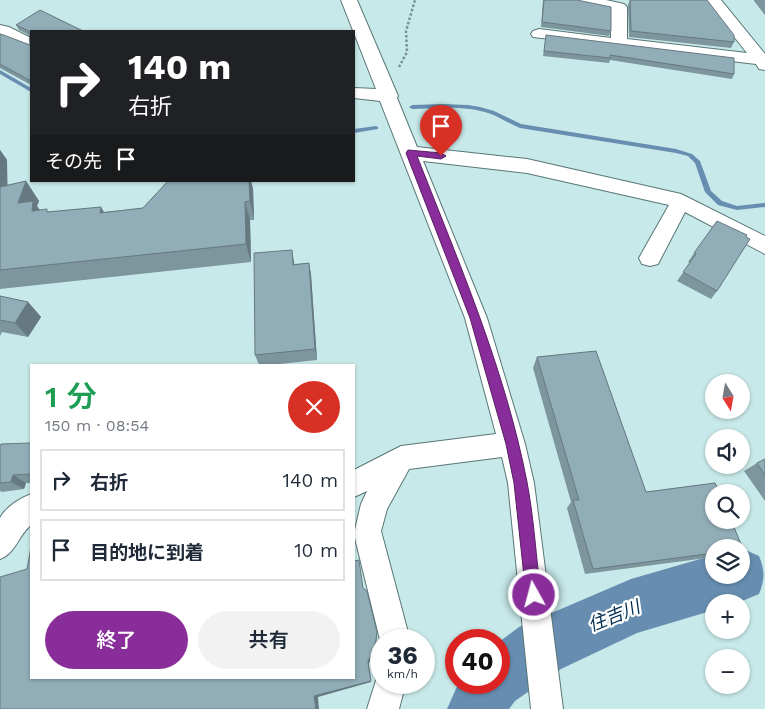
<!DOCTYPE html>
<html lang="ja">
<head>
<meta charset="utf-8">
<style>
  body { margin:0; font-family:"Work Sans","Noto Sans JP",sans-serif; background:#f2f2f3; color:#1f2937; height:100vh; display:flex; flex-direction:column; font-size:19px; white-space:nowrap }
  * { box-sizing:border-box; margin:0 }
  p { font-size:16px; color:#747a83 }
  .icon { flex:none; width:28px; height:28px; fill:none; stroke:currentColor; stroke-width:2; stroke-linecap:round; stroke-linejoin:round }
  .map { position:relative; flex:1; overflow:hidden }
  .drawer { position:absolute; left:30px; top:364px; width:325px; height:315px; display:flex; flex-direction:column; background:#fff; border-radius:0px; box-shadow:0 1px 4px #0004 }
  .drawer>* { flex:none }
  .banner { position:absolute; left:30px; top:30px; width:325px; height:152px; border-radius:0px; box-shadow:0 1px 4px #0004; background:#202124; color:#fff; overflow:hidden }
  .needle { width:32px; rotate:169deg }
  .tools { position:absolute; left:705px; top:374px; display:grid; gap:10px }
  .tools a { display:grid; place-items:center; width:45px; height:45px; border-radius:50%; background:#fff; box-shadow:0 1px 4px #0004; font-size:25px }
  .speed { position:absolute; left:370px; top:629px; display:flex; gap:10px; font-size:25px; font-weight:700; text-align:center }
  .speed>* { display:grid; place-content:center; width:65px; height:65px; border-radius:50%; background:#fff; box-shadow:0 1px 4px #0004; line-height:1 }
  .speed small { font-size:12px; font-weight:400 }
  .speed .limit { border:8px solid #d22; background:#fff; color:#111 }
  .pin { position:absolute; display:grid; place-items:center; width:42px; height:42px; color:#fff; margin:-51px -21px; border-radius:50% 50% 50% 0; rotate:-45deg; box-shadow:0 0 5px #0007 }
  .pin .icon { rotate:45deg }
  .me { position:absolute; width:55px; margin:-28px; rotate:353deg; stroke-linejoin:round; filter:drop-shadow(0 0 4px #0008) }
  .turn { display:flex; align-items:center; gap:18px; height:105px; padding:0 15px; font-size:22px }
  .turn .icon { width:65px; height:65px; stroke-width:2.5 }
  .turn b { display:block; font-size:35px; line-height:42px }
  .then { display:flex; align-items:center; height:48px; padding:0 15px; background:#0003; gap:10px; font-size:19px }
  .round { display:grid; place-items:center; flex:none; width:52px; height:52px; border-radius:26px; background:#f2f2f3 }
  .headline { display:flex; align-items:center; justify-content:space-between; height:85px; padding:0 15px }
  h1 { font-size:30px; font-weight:600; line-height:38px; color:#1e9e55 }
  .primary-button { display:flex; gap:10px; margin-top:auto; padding:10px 15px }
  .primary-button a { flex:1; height:58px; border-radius:30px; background:#882d99; color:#fff; font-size:20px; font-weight:600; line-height:58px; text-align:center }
  .primary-button a+a { background:#f2f2f3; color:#1f2937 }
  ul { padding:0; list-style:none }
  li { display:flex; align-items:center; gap:15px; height:62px; margin:0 10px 8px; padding:0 5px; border:2px solid #e0e1e3; border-radius:0px }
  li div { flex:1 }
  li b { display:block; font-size:19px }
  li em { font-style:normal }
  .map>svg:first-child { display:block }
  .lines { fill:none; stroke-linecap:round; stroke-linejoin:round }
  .stream { fill:#678eb1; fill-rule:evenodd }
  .river { fill:#678eb1; fill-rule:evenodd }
  .minor-casing { stroke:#587676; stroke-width:2 }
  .path { stroke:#789090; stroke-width:2.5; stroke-dasharray:2.5 2; stroke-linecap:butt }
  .minor { fill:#fff; fill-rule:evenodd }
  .wall { fill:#7d959d }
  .shaded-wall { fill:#667980 }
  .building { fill:#91adb7; stroke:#667980 }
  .route { fill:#882d99; stroke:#581d63 }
  .labels { text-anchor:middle; stroke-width:4.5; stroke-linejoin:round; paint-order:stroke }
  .near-water-label { font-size:18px; font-style:italic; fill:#002d50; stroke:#fff }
</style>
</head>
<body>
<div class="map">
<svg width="765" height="709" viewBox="0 0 765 709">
  <rect width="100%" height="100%" fill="#c8e9e9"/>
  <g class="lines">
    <!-- stream -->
    <g class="stream">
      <polygon points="0,70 31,88 31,92 0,74"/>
      <path d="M442,104L468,105L480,107L494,111L521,124L676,149L692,154L700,161L711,191L722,201L737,206L765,203V207L737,210L718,205L705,192L695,163L688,156L676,153L520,128C510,124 501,118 491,114C466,105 438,108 412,109L409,107L412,105Z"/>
      <polygon points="376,126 378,127 378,129 354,133 354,129"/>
    </g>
    <!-- river -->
    <path class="river" d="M741,548L759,556C765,571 765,579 759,594L740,602H714V610L637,633L561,669L515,701L509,709H447L459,682H499V642L519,627L631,579L714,555V575H741Z"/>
    <defs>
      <g id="minor">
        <polygon points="341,0 357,0 398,96 397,98 417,147 527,159 681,194 765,236 765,254 685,212 658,264 650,266 642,264 639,258 669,205 527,173 423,161 487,318 525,444 534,483 563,709 531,709 508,483 502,457 409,469 387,509 381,531 410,640 381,640 381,644 380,640 354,534 361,504 367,491 354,497 354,470 401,446 496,434 465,318 380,101 354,98 354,88 376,89"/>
        <polygon points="573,0 606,0 624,4 627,7 627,39 747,53 705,0 721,0 765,54 765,70 759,69 756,64 533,37 531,34 533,31 539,29 611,38 611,10 576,3"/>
        <polygon points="0,25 9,27 31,38 31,49 0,35"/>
        <path d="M31,494V525C18,536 16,553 0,559V518C6,507 19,499 31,494Z"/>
        <polygon points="381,670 381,682 406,682 399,709 367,709 379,671"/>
      </g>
    </defs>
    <!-- minor casing -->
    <use href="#minor" class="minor-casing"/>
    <!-- path -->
    <polyline class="path" points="399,67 407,52 406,31 415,0"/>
    <!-- minor -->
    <use href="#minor" class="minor"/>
  </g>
  <!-- wall -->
  <g class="wall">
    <polygon points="543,0 577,0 611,31 609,36 541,27"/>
    <polygon points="630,0 734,42 731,48 629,37 628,5"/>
    <polygon points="754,0 765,0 765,15 754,1"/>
    <polygon points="16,25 31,31 31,85 0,68 0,34 30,45 29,35 19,30"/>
    <polygon points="546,35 734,74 732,79 610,60 609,63 543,56"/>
    <polygon points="0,150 7,160 7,185 26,181 39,201 37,206 40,210 49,212 101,207 104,212 143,208 168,181 251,181 253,189 254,220 250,220 251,262 0,289"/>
    <polygon points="717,221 717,291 711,299 677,281 690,263 688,262"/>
    <polygon points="294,262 294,264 309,263 311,275 317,360 270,365 259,365 255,355"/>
    <polygon points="0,296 28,302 41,317 28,337 2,332 0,336"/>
    <polygon points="596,351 646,492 715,483 719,492 714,492 714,520 731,520 743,549 741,550 741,548 714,548 714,557 585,574 567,508 571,502 533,368 537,357"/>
    <polygon points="31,443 31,483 26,483 24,489 2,492 0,491 0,483"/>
    <polygon points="765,459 765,501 744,471 757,463"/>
  </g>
  <!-- shaded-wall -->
  <g class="shaded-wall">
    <polygon points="0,150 7,160 8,207 0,197"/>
    <polygon points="26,181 39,201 37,206 46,220 18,203"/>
    <polygon points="249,181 251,181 253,189 254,220 250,201"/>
    <polygon points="245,202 250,220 251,262 246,244"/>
    <polygon points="101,207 111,226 100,213"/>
    <polygon points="292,250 294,262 295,277 293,265"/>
    <polygon points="309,263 311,275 317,360 315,349"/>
    <polygon points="28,302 41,317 28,337 15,323"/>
    <polygon points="13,475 26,483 24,489 11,482"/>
    <polygon points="377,632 376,650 368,665 371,682 318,697 319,709 316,709 314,696 368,662"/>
  </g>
  <!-- building -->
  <g class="building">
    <polygon points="544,0 577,0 611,7 611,31 542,22"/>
    <polygon points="630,0 707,0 734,35 734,42 631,31"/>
    <polygon points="40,10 83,31 31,31 31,81 0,64 0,34 1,34 30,45 29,31 16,25"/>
    <polygon points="546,35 734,58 734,74 610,55 610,58 544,51"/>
    <polygon points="26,181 18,203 33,201 32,211 47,209 47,212 101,207 100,213 143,208 168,181 249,181 250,201 245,202 246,244 0,270 0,187"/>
    <polygon points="717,221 747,235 746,237 750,239 717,291 683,272 696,254 694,253"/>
    <polygon points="292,250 293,265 309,263 315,349 255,355 254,253"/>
    <polygon points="0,296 28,302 15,323 0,320"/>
    <polygon points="596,351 646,492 715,483 719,492 714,492 714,520 731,520 743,549 741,550 741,548 714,548 714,553 593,569 573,500 579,500 537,357"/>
    <polygon points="31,443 31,474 13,475 11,482 0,483 0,446 1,444"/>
    <polygon points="765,459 765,475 757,463"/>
    <polygon points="31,547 31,678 354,678 354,561 359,560 363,588 367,591 377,632 375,647 368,662 371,681 314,696 316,709 0,709 0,577 27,569"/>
  </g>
  <!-- route -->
  <path class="route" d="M408,150L441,153L446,156L441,159L417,156C459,263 505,369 527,482C534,519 536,557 541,595L538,600L534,602L529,600L526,595L514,483L506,444L470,318L406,153Z"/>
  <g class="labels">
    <!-- near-water labels -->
    <g class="near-water-label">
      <text transform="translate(614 616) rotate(-22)" y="6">住吉川</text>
    </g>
  </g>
</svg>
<div class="tools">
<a><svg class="needle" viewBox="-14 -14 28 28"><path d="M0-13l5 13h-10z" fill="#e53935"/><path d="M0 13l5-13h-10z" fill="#747a83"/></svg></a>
<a><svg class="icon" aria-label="sound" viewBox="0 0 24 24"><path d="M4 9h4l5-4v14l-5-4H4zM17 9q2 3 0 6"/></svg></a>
<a><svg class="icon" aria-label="search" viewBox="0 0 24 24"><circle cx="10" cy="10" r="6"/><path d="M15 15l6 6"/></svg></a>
<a><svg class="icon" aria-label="layers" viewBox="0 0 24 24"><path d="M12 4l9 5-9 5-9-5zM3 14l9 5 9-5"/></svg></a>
<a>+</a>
<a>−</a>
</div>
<div class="speed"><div>36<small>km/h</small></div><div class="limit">40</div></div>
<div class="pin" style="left:441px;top:156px;background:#d93025"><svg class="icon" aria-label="arrive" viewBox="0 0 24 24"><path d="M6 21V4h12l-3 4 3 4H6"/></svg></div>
<svg class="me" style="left:534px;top:595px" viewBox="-20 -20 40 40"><circle r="17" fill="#882d99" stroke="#fff" stroke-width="3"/><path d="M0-11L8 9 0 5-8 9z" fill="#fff"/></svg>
<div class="banner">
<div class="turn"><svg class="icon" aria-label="right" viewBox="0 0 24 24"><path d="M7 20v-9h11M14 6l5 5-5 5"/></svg><div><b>140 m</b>右折</div></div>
<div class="then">その先<svg class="icon" aria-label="arrive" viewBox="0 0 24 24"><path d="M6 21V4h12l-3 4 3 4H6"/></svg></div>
</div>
<section class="drawer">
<div class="headline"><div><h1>1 分</h1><p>150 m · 08:54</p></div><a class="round" style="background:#d93025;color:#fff"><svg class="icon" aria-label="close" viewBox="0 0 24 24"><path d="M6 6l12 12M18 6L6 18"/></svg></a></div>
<ul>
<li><svg class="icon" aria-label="right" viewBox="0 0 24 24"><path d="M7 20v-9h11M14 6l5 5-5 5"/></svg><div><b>右折</b></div><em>140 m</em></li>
<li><svg class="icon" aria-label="arrive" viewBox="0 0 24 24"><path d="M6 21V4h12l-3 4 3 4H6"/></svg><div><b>目的地に到着</b></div><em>10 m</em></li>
</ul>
<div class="primary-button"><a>終了</a><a>共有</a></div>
</section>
</div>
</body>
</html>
